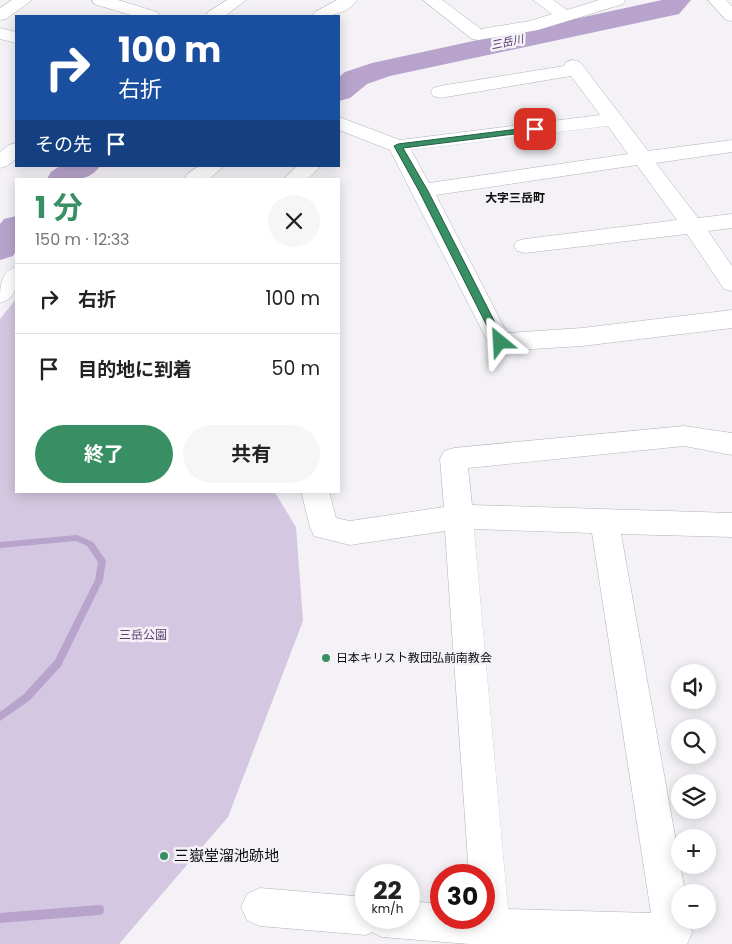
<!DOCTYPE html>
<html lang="ja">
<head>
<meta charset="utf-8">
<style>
  body { margin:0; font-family:Poppins,"Noto Sans JP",sans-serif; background:#f6f6f6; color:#222; height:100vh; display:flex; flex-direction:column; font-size:19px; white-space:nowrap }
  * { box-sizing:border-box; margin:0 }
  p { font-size:16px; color:#767676 }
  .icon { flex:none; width:28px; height:28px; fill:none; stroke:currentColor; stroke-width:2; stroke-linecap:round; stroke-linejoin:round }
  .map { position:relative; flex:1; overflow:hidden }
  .side { position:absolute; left:15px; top:178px; width:325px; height:315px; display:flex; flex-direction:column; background:#fff; border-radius:0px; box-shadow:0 2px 12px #0003 }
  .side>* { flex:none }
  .guide { position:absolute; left:15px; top:15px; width:325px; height:152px; border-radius:0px; box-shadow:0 2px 12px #0003; background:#1a4fa0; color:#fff; overflow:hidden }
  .fabs { position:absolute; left:671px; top:664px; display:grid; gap:10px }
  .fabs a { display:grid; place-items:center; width:45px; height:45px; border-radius:50%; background:#fff; box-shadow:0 2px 12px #0003; font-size:25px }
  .speed { position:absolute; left:355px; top:864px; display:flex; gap:10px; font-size:25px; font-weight:700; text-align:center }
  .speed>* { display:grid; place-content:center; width:65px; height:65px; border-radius:50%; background:#fff; box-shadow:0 2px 12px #0003; line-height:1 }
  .speed small { font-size:12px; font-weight:400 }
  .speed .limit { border:8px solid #d22; background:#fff; color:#111 }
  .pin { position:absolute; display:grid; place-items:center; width:42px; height:42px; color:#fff; margin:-21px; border-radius:10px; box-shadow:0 2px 8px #0006 }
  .me { position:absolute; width:55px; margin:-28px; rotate:333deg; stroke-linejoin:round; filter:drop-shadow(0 0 4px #0008) }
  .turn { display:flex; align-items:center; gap:18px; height:105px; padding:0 20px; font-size:22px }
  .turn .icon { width:65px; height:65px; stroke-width:2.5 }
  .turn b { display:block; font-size:35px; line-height:42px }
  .then { display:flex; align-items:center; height:48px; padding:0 20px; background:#0003; gap:10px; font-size:19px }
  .round { display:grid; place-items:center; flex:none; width:52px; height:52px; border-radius:26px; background:#f6f6f6 }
  .summary { display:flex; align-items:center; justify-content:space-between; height:85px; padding:0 20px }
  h1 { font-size:30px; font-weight:700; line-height:38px; color:#378f63 }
  .primary-button { display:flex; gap:10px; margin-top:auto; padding:10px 20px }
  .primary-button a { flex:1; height:58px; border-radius:30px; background:#378f63; color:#fff; font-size:20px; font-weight:700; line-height:58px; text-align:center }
  .primary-button a+a { background:#f6f6f6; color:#222 }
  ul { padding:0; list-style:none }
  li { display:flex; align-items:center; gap:15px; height:70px; padding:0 20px; border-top:1px solid #e0e0e0 }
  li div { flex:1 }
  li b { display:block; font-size:19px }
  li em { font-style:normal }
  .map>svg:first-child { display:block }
  .green { fill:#d4c7e1 }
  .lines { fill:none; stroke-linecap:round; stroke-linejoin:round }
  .stream { fill:#b8a3cc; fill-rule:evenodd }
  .river { fill:#b8a3cc; fill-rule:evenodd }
  .minor-casing { stroke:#b3b1b5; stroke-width:1 }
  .major-casing { stroke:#b3b1b5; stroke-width:1 }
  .minor { fill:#fff; fill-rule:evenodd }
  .major { fill:#fff; fill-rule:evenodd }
  .route { fill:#378f63; stroke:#245d40 }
  .poi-dot { fill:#378f63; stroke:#f4f2f6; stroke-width:2 }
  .labels { text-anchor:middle; stroke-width:5; stroke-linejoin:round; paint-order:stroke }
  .far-water-label { font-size:11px; font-style:italic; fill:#56396e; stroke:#f4f2f6 }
  .far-quarter-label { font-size:12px; font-weight:bold; fill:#100f10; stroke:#f4f2f6 }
  .park-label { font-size:12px; fill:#5c3e73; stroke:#f4f2f6 }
  .poi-label { font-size:12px; fill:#100f10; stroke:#f4f2f6; text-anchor:start }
  .near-poi-label { font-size:15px; fill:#100f10; stroke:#f4f2f6; text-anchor:start }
</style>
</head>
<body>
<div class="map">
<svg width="732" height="944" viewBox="0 0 732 944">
  <rect width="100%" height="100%" fill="#f4f2f6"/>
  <!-- green -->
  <polygon class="green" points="16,299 16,491 274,491 296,527 303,621 228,817 119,944 0,944 0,319"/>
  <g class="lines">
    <!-- stream -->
    <g class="stream">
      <polygon points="77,535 93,542 105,559 106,561 103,580 61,666 30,700 0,721 0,712 24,694 55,660 95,580 98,562 87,546 76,541 0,548 0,542"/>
      <polygon points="99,905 103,906 104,910 103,914 99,915 0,923 0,913"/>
    </g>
    <!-- river -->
    <g class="river">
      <polygon points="662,0 691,0 679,14 390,76 367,84 350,98 339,101 339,77 345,72 372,63"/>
      <path d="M60,166H100C88,184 66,179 47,179L51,172Z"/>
      <polygon points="16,216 16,251 13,256 0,260 0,224 4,219"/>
    </g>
    <defs>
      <g id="minor">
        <polygon points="12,0 32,0 6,19 0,20 0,8"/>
        <polygon points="92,0 118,0 157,12 160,16 134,16 94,4"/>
        <polygon points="227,0 246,0 225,16 206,16 208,12"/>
        <path d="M337,0H357C348,14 328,17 312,16L315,12Z"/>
        <polygon points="423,0 442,0 481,29 530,21 552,14 533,0 553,0 567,10 599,0 625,0 623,4 538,30 478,40 472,39"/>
        <polygon points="0,28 16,32 16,43 0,39"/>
        <path d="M573,60L580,62L648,151L732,140V152L656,163L698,218L732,214V228L708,231L732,266V291L724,289L687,234L525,253L517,251L514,246L517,241L525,239L677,220L637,165L436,195L507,333L582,328L732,310V328L582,346L500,351L491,348L390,150L339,130V117L400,140L600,115L571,76L440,98L433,96L431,92L433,88L440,86L564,66L566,62ZM608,126L628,154L429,183L411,150Z"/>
        <polygon points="16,143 16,159 7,166 0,168 0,152 9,145"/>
        <polygon points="199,166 224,166 209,179 184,179 187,174"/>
        <polygon points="297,166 321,166 308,179 284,179"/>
        <path d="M16,267C17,283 18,298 0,303C0,286 0,273 16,267Z"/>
        <path d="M684,426L732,433V455L684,446L468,468L472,505L732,513V537L621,534L685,892H680V920H690L692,933L687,944H469L382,937L372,932L366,935L260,926L247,920L241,907L247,894L260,888L366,897V918H409V901L441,904V918H484V875H469L445,531L350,545L314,536L310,527L301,491H329L336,518L350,521L444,507L440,459L444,451L454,448ZM474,529L592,533L651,913L508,909Z"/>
      </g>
      <polygon id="major" points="708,0 726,0 732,6 732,21 726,20"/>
    </defs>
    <!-- minor casing -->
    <use href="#minor" class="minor-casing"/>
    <!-- major casing -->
    <use href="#major" class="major-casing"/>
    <!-- minor -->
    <use href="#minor" class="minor"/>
    <!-- major -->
    <use href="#major" class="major"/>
  </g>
  <!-- route -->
  <polygon class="route" points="535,127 538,127 538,131 403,148 428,191 505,342 500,346 495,342 419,191 394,146 398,144"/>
  <!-- markers -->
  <g class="poi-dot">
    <circle cx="326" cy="658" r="5"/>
    <circle cx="164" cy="856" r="5"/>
  </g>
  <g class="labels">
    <!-- far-water labels -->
    <g class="far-water-label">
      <text transform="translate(507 42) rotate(-12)" y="4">三岳川</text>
    </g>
    <!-- far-quarter labels -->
    <g class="far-quarter-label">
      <text x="515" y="202">大字三岳町</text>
    </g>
    <!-- park labels -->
    <g class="park-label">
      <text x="143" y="639">三岳公園</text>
    </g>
    <!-- poi labels -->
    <g class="poi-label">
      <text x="336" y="662">日本キリスト教団弘前南教会</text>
    </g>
    <!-- near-poi labels -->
    <g class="near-poi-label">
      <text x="174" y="861">三嶽堂溜池跡地</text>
    </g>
  </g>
</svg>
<div class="fabs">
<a><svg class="icon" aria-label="sound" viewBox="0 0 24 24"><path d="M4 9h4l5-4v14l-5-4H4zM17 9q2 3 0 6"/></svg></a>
<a><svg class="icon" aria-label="search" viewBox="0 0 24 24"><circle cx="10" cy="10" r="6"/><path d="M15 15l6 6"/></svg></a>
<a><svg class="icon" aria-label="layers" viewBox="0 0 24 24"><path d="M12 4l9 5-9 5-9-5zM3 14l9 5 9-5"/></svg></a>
<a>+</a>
<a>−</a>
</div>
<div class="speed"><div>22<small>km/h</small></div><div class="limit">30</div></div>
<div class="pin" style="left:535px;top:129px;background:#d93025"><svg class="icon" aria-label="arrive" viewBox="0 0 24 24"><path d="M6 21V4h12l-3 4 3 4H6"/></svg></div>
<svg class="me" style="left:500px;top:342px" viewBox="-20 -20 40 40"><path d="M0-17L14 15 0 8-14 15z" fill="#378f63" stroke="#fff" stroke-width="4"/></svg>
<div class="guide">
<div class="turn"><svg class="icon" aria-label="right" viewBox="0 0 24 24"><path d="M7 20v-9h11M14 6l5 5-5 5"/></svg><div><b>100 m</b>右折</div></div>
<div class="then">その先<svg class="icon" aria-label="arrive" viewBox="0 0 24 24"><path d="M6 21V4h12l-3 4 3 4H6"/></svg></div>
</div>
<section class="side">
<div class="summary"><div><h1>1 分</h1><p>150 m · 12:33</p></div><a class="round"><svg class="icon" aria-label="close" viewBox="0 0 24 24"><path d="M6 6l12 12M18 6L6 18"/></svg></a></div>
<ul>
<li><svg class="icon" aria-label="right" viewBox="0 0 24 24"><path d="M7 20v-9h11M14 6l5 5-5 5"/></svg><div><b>右折</b></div><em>100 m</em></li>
<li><svg class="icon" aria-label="arrive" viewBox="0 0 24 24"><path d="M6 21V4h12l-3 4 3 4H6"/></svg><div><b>目的地に到着</b></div><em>50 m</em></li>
</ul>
<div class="primary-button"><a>終了</a><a>共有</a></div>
</section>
</div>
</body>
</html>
